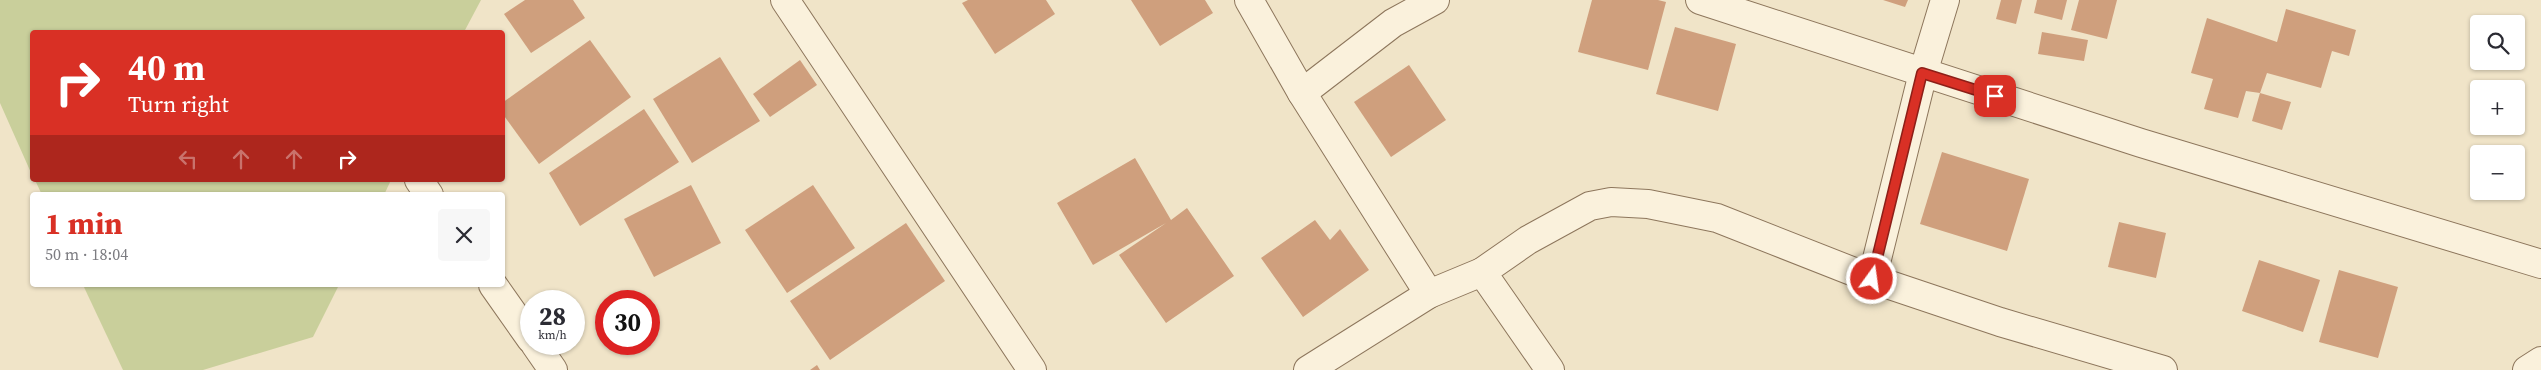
<!DOCTYPE html>
<html lang="en">
<head>
<meta charset="utf-8">
<style>
  body { margin:0; font-family:"Source Serif 4",serif; background:#f7f7f7; color:#2b2b33; height:100vh; display:flex; flex-direction:column; font-size:19px; white-space:nowrap }
  * { box-sizing:border-box; margin:0 }
  p { font-size:16px; color:#7c7c81 }
  .icon { flex:none; width:28px; height:28px; fill:none; stroke:currentColor; stroke-width:2; stroke-linecap:round; stroke-linejoin:round }
  .map { position:relative; flex:1; overflow:hidden }
  .details { position:absolute; left:30px; top:192px; width:475px; height:95px; display:flex; flex-direction:column; background:#fff; border-radius:5px; box-shadow:0 1px 4px #0004 }
  .details>* { flex:none }
  .top-card { position:absolute; left:30px; top:30px; width:475px; height:152px; border-radius:5px; box-shadow:0 1px 4px #0004; background:#d93025; color:#fff; overflow:hidden }
  .fabs { position:absolute; left:2470px; top:15px; display:grid; gap:10px }
  .fabs a { display:grid; place-items:center; width:55px; height:55px; border-radius:5px; background:#fff; box-shadow:0 1px 4px #0004; font-size:25px }
  .speed { position:absolute; left:520px; top:290px; display:flex; gap:10px; font-size:25px; font-weight:700; text-align:center }
  .speed>* { display:grid; place-content:center; width:65px; height:65px; border-radius:50%; background:#fff; box-shadow:0 1px 4px #0004; line-height:1 }
  .speed small { font-size:12px; font-weight:400 }
  .speed .limit { border:8px solid #d22; background:#fff; color:#111 }
  .pin { position:absolute; display:grid; place-items:center; width:42px; height:42px; color:#fff; margin:-21px; border-radius:10px; box-shadow:0 2px 8px #0006 }
  .me { position:absolute; width:55px; margin:-28px; rotate:14deg; stroke-linejoin:round; filter:drop-shadow(0 0 4px #0008) }
  .turn { display:flex; align-items:center; gap:18px; height:105px; padding:0 15px; font-size:22px }
  .turn .icon { width:65px; height:65px; stroke-width:2.5 }
  .turn b { display:block; font-size:35px; line-height:42px }
  .lanes { display:flex; align-items:center; height:48px; padding:0 15px; background:#0003; justify-content:center; gap:25px; direction:ltr }
  .lanes .off { opacity:.35 }
  .round { display:grid; place-items:center; flex:none; width:52px; height:52px; border-radius:5px; background:#f7f7f7 }
  .headline { display:flex; align-items:center; justify-content:space-between; height:85px; padding:0 15px }
  h1 { font-size:30px; font-weight:700; line-height:38px; color:#d93025 }
  .map>svg:first-child { display:block }
  .green { fill:#c9cf9b }
  .building { fill:#cf9f7d }
  .lines { fill:none; stroke-linecap:round; stroke-linejoin:round }
  .minor-casing { stroke:#8d765c; stroke-width:30 }
  .minor { stroke:#faf1dc; stroke-width:28 }
  .route-casing { stroke:#8d1f18; stroke-width:12 }
  .route { stroke:#d93025; stroke-width:9 }
</style>
</head>
<body>
<div class="map">
<svg width="2541" height="370" viewBox="0 0 2541 370">
  <rect width="100%" height="100%" fill="#f0e4c8"/>
  <!-- green -->
  <g class="green">
    <polygon points="0,0 481,0 464,32 32,32 32,175 0,103"/>
    <polygon points="35,180 391,180 384,195 42,195"/>
    <polygon points="83,285 339,285 313,337 203,370 123,370"/>
  </g>
  <!-- building -->
  <g class="building">
    <polygon points="525,0 573,0 585,18 531,53 504,14"/>
    <polygon points="968,0 1046,0 1055,14 995,54 962,3"/>
    <polygon points="1131,0 1205,0 1213,13 1160,46"/>
    <polygon points="1592,0 1658,0 1666,2 1648,70 1578,52"/>
    <polygon points="1883,0 1908,0 1905,7"/>
    <polygon points="2001,0 2022,0 2016,24 1996,19"/>
    <polygon points="2037,0 2067,0 2062,20 2034,13"/>
    <polygon points="2079,0 2117,0 2107,39 2071,30"/>
    <polygon points="2286,9 2356,30 2349,56 2332,51 2321,88 2267,73 2260,93 2291,102 2282,130 2252,121 2260,93 2246,91 2238,118 2204,109 2213,79 2191,73 2207,18 2277,42"/>
    <polygon points="1675,27 1736,44 1718,111 1656,94"/>
    <polygon points="2042,32 2088,40 2084,61 2038,54"/>
    <polygon points="590,40 631,97 539,164 502,113 502,103"/>
    <polygon points="720,57 760,121 692,163 653,99"/>
    <polygon points="800,60 817,85 770,117 753,94"/>
    <polygon points="1409,65 1446,120 1391,157 1354,102"/>
    <polygon points="644,109 679,162 580,226 549,173"/>
    <polygon points="1942,152 2029,179 2007,251 1920,224"/>
    <polygon points="1135,158 1171,220 1187,208 1234,276 1166,323 1119,255 1166,223 1093,265 1057,203"/>
    <polygon points="691,185 721,243 654,277 624,219"/>
    <polygon points="813,185 855,248 787,293 745,230"/>
    <polygon points="1315,220 1330,240 1340,229 1369,270 1303,317 1261,258"/>
    <polygon points="2119,222 2166,233 2156,278 2108,267"/>
    <polygon points="906,223 945,281 830,360 790,301"/>
    <polygon points="2259,260 2320,280 2303,332 2242,311"/>
    <polygon points="2339,270 2398,287 2378,358 2319,342"/>
    <polygon points="817,365 820,370 810,370"/>
  </g>
  <g class="lines">
    <defs>
      <g id="minor">
        <polyline points="785,0 1032,370"/>
        <polyline points="1249,0 1302,93 1429,294"/>
        <polyline points="1700,0 2141,143 2541,264"/>
        <polyline points="1302,93 1393,23 1435,0"/>
        <polyline points="419,180 429,195"/>
        <polyline points="1872,279 1923,73 1945,0"/>
        <polyline points="493,285 531,339"/>
        <polyline points="535,344 553,370"/>
        <polyline points="1308,370 1429,294 1482,272"/>
        <polyline points="1550,370 1482,272 1528,240 1590,206 1611,202 1648,204 1717,218 1872,279 2000,322 2163,370"/>
        <polyline points="2527,370 2541,361"/>
      </g>
    </defs>
    <!-- minor casing -->
    <use href="#minor" class="minor-casing"/>
    <!-- minor -->
    <use href="#minor" class="minor"/>
  </g>
  <g class="lines">
    <defs>
      <polyline id="route" points="1872,279 1922,73 1995,96"/>
    </defs>
    <!-- route casing -->
    <use href="#route" class="route-casing"/>
    <!-- route -->
    <use href="#route" class="route"/>
  </g>
</svg>
<div class="fabs">
<a><svg class="icon" aria-label="search" viewBox="0 0 24 24"><circle cx="10" cy="10" r="6"/><path d="M15 15l6 6"/></svg></a>
<a>+</a>
<a>−</a>
</div>
<div class="speed"><div>28<small>km/h</small></div><div class="limit">30</div></div>
<div class="pin" style="left:1995px;top:96px;background:#d93025"><svg class="icon" aria-label="arrive" viewBox="0 0 24 24"><path d="M6 21V4h12l-3 4 3 4H6"/></svg></div>
<svg class="me" style="left:1872px;top:279px" viewBox="-20 -20 40 40"><circle r="17" fill="#d93025" stroke="#fff" stroke-width="3"/><path d="M0-11L8 9 0 5-8 9z" fill="#fff"/></svg>
<div class="top-card">
<div class="turn"><svg class="icon" aria-label="right" viewBox="0 0 24 24"><path d="M7 20v-9h11M14 6l5 5-5 5"/></svg><div><b>40 m</b>Turn right</div></div>
<div class="lanes"><svg class="icon off" aria-label="left" viewBox="0 0 24 24"><path d="M17 20v-9H6M10 6l-5 5 5 5"/></svg><svg class="icon off" aria-label="ahead" viewBox="0 0 24 24"><path d="M12 20V5M6 11l6-6 6 6"/></svg><svg class="icon off" aria-label="ahead" viewBox="0 0 24 24"><path d="M12 20V5M6 11l6-6 6 6"/></svg><svg class="icon" aria-label="right" viewBox="0 0 24 24"><path d="M7 20v-9h11M14 6l5 5-5 5"/></svg></div>
</div>
<section class="details">
<div class="headline"><div><h1>1 min</h1><p>50 m · 18:04</p></div><a class="round"><svg class="icon" aria-label="close" viewBox="0 0 24 24"><path d="M6 6l12 12M18 6L6 18"/></svg></a></div>
</section>
</div>
</body>
</html>
